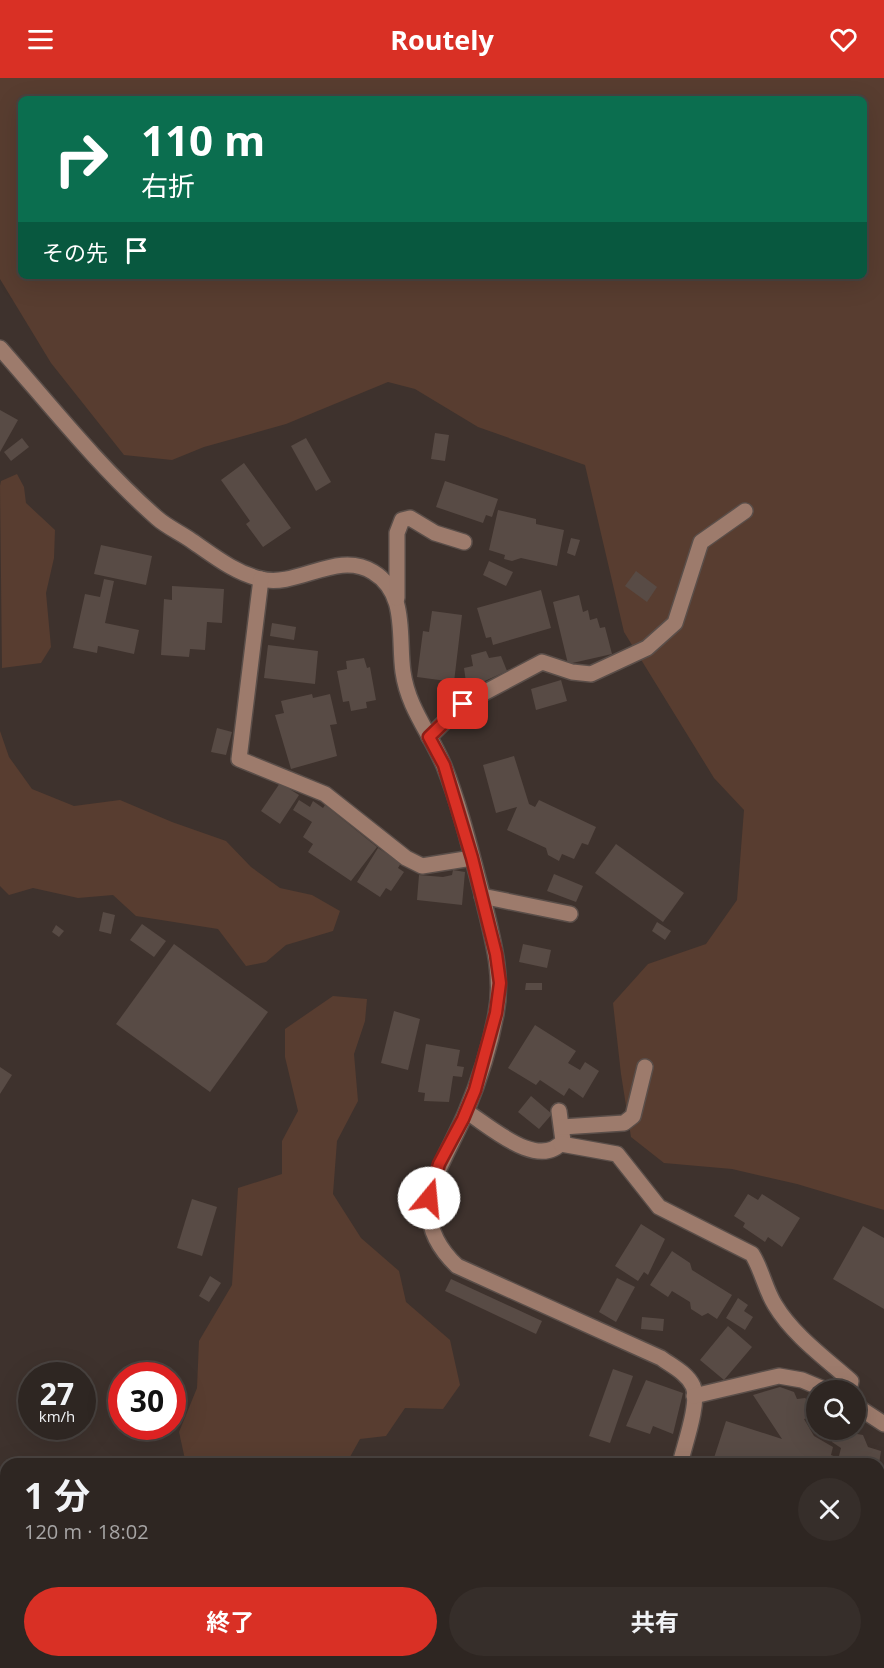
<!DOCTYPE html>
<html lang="ja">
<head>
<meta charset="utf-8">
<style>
  body { margin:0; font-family:"Open Sans","Noto Sans JP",sans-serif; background:#362e2a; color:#f1f3f6; height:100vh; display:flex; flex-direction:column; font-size:22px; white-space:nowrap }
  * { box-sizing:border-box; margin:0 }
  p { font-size:20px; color:#a7a5a5 }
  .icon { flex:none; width:33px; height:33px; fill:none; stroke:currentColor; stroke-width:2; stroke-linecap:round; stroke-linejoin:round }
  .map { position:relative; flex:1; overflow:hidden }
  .panel { position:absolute; left:0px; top:1380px; width:885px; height:210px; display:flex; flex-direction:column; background:#2e2622; border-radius:18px 18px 0 0; box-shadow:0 6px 24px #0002,0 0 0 2px #494340 }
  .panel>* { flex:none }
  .hud { position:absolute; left:18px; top:18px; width:849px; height:183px; border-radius:9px; box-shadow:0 6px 24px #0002,0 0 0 2px #494340; background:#0b6e4f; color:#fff; overflow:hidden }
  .controls { position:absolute; left:806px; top:1302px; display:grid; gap:12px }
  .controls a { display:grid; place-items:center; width:60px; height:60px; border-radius:50%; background:#2e2622; box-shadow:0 6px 24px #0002,0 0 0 2px #494340; font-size:30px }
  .speed { position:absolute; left:18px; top:1284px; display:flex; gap:12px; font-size:30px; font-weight:700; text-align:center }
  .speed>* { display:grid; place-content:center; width:78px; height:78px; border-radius:50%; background:#2e2622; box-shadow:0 6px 24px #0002,0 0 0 2px #494340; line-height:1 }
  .speed small { font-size:15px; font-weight:400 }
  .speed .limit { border:9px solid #d22; background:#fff; color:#111 }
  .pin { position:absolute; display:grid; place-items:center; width:51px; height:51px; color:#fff; margin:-26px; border-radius:12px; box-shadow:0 3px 9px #0006 }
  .me { position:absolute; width:66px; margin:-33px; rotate:17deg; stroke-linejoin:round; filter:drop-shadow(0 0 4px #0008) }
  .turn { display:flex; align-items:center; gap:21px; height:126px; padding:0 24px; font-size:27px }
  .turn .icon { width:78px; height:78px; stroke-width:2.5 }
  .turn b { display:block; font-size:42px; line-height:51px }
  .then { display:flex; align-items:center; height:57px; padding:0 24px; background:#0003; gap:12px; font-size:22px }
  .round { display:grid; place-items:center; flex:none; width:63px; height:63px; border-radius:32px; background:#362e2a }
  .head { display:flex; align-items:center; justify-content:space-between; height:102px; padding:0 24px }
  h1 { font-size:36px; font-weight:700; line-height:45px }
  .button { display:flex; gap:12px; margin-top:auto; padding:12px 24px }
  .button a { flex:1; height:69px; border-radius:36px; background:#d93025; color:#fff; font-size:24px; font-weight:700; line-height:69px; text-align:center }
  .button a+a { background:#362e2a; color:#f1f3f6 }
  header { display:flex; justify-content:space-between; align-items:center; height:78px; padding:0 24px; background:#d93025; color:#fff; font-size:27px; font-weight:700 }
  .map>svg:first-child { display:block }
  .green { fill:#583d30; fill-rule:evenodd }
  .building { fill:#584b45 }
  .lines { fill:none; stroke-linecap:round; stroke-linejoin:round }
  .minor-casing { stroke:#5a4e49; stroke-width:18 }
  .minor { stroke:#9d7b6c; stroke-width:15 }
  .route-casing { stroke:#8d1f18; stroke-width:15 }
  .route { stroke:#d93025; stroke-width:10 }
</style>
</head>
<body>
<header><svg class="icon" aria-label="menu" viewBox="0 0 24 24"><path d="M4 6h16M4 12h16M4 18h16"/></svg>Routely<svg class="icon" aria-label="heart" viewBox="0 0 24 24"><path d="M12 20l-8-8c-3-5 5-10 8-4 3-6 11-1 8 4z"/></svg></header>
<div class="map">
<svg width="884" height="1590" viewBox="0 0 884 1590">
  <rect width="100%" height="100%" fill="#3e322d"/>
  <!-- green -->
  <g class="green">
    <path d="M0,0H884V1132L797,1106L732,1091L664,1085L631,1059L621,996L613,925L648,886L706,866L737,822L744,732L714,700L624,554L585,387L478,349L415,311L388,304L286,346L204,369L172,382L124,377L51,285L0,201ZM21,21H864V198H21Z"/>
    <polygon points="17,396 24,409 26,425 55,452 54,480 46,515 51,569 41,585 2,590 0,408 1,403"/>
    <polygon points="0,653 9,679 32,711 74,728 120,722 172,744 226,763 251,789 280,810 312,817 340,833 333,853 286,867 266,884 246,888 218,851 136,838 113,817 78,820 33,810 9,817 0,808"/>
    <polygon points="333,918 367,921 365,943 354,976 358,1023 337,1063 333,1116 361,1160 399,1193 406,1224 450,1262 460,1307 443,1331 405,1330 386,1358 360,1361 346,1386 297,1383 291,1386 186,1386 179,1354 197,1310 199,1263 232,1207 238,1110 282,1096 282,1063 298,1033 285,979 285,951"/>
  </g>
  <!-- building -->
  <g class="building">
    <polygon points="0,332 18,342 0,374"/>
    <polygon points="435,355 449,357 445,383 431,381"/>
    <polygon points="22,360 29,369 11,383 4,374"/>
    <polygon points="306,360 331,404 316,413 291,368"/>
    <polygon points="244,385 291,450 263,469 246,446 250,443 221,402"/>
    <polygon points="445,403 498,421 492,439 486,437 483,445 436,429"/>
    <polygon points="498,432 536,441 536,446 564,452 557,488 521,480 512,483 504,481 505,477 489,472"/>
    <polygon points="571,460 580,462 575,478 567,475"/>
    <polygon points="101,467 152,478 146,507 94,496"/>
    <polygon points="489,483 513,494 506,508 483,497"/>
    <polygon points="636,493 657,509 647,524 625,508"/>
    <polygon points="104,501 114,503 105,545 139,552 134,576 98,568 97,575 73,570 85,516 100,519"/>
    <polygon points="172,508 224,511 222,545 207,544 205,572 190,571 189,579 161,577 164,521 172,522"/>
    <polygon points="541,512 551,550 493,567 491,559 486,560 477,530"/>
    <polygon points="579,517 583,534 588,532 590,542 597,540 600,550 605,549 612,576 568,586 553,524"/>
    <polygon points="432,533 462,537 454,604 417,599 423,553 429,554"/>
    <polygon points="272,545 296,549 294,562 270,558"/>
    <polygon points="268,567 318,573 315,606 264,600"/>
    <polygon points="486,573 489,580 501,578 507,593 467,611 464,590 473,588 471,577"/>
    <polygon points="364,580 367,590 370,589 376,622 366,624 367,630 351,633 349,623 343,624 337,593 347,591 346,583"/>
    <polygon points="561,602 567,623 536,632 531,611"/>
    <polygon points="312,616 313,620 330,616 337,646 330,647 337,678 291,691 275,637 284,635 281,623"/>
    <polygon points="217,650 232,654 226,677 211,674"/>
    <polygon points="514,678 529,726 535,729 539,722 596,749 588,767 582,765 574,781 562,776 559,783 548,777 546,770 507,752 517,729 496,735 483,687"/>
    <polygon points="280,705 299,717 280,746 261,733"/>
    <polygon points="299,722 310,729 313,723 323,730 325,727 377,769 351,803 308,774 313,766 303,759 312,744 293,732"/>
    <polygon points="616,766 684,815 663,844 595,795"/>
    <polygon points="378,770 401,785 398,790 404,794 391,813 386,810 380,819 357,804"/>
    <polygon points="453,792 465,794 462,827 417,822 419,797 443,799 452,797"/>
    <polygon points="554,796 583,808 576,824 547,813"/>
    <polygon points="103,834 115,837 111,856 99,853"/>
    <polygon points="657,844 671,853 665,862 652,853"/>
    <polygon points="142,846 166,863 154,879 130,862"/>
    <polygon points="56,847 64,853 59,859 52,854"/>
    <polygon points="174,866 268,934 210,1014 116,946"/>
    <polygon points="523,866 551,872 547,890 519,884"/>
    <polygon points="526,905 542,905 542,912 525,912"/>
    <polygon points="394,933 420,941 408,992 381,985"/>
    <polygon points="535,947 576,973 568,985 580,992 585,984 599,993 583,1020 569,1010 564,1018 540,1002 536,1007 508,990"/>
    <polygon points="426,966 460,972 457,988 464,989 462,999 453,998 449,1024 424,1023 425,1015 418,1014"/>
    <polygon points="0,989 12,997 0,1016"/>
    <polygon points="531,1018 552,1036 539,1051 518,1034"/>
    <polygon points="748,1116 758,1122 762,1116 800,1140 782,1169 768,1159 765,1164 743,1149 745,1145 734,1138"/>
    <polygon points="192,1121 217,1129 202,1178 177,1170"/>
    <polygon points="641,1146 665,1161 648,1197 644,1194 638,1203 615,1188"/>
    <polygon points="863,1148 884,1160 884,1231 833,1201"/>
    <polygon points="672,1173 690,1185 692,1192 732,1217 717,1241 708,1235 702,1238 691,1231 690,1224 672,1213 668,1219 650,1207"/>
    <polygon points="210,1198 221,1205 209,1224 199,1218"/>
    <polygon points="617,1200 635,1209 616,1244 599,1234"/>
    <polygon points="451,1201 542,1243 536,1256 445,1213"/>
    <polygon points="738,1220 748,1227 744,1233 753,1239 745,1252 726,1240"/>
    <polygon points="642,1239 664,1241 663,1253 641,1251"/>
    <polygon points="728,1248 752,1269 724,1302 700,1282"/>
    <polygon points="613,1291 633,1298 610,1365 589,1358"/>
    <polygon points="646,1302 683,1315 673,1356 653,1348 650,1356 626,1348"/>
    <polygon points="780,1309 794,1314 797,1321 805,1320 809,1323 812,1339 804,1341 814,1358 833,1369 831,1377 836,1379 833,1386 712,1386 726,1343 782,1361 753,1317"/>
    <polygon points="835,1352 863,1357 868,1369 881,1373 879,1386 837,1386 841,1370 832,1364"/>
    <polygon points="625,1378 659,1385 659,1386 623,1386"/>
    <polygon points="44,1584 94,1584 104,1590 48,1590 50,1587"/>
    <rect x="137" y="1584" width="124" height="6"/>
    <polygon points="274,1584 303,1584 301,1590 273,1590"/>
    <polygon points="305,1584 312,1584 312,1590 304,1590"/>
    <rect x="404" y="1584" width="46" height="6"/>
    <polygon points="485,1584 496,1584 511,1590 483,1590"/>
  </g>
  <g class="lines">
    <defs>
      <g id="minor">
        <path d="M0,270C51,328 99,389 157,440C167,449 181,455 192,463C214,478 235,495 261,501C298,510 337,472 373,494C408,515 398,559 403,594C408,630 430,655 444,688C460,728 471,774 482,816C491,856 504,895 496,936C490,969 479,1003 466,1034C443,1089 401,1135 457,1188L661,1280C672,1288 687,1295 693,1308C700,1325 684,1368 680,1386"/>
        <polyline points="261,501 239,681 325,716 406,780 422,788 472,780"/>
        <polyline points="397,520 397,455 402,442 410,440 435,455 464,464"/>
        <polyline points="429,659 463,626 542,584 572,594 591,596 647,570 675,545 701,464 745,433"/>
        <polyline points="482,818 570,836"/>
        <path d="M467,1034C491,1049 539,1093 563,1063L559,1033"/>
        <polyline points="562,1049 624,1045 633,1038 645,989"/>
        <path d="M561,1066L617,1076L659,1129L752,1176C762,1192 765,1211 775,1227C793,1257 825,1280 851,1303L849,1312"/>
        <polyline points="694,1318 779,1298 802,1302 826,1312"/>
        <polyline points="855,1327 884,1346"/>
        <polyline points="879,1472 884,1449"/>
        <polyline points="641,1590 642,1584"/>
        <polyline points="857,1590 858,1584"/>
      </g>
    </defs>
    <!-- minor casing -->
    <use href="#minor" class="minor-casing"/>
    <!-- minor -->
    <use href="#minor" class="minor"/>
  </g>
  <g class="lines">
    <defs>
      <polyline id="route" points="429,1120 439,1086 463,1041 475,1012 496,935 500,905 496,876 472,780 444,687 429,659 463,626"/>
    </defs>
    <!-- route casing -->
    <use href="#route" class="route-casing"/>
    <!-- route -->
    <use href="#route" class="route"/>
  </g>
</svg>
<div class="controls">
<a><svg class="icon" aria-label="search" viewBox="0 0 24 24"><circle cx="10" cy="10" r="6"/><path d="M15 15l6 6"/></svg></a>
</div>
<div class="speed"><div>27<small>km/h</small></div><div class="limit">30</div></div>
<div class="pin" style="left:463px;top:626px;background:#d93025"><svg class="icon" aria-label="arrive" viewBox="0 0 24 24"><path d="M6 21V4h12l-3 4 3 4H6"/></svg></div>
<svg class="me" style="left:429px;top:1120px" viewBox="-20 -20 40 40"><circle r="19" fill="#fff"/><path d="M0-13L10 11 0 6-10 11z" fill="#d93025"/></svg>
<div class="hud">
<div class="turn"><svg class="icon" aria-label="right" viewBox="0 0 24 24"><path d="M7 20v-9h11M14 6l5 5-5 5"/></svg><div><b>110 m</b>右折</div></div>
<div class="then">その先<svg class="icon" aria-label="arrive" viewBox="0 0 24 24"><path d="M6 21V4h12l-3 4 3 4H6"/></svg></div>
</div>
<section class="panel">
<div class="head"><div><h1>1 分</h1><p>120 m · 18:02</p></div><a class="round"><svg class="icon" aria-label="close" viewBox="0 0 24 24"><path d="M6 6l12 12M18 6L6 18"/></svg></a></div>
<div class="button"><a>終了</a><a>共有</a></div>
</section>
</div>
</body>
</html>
